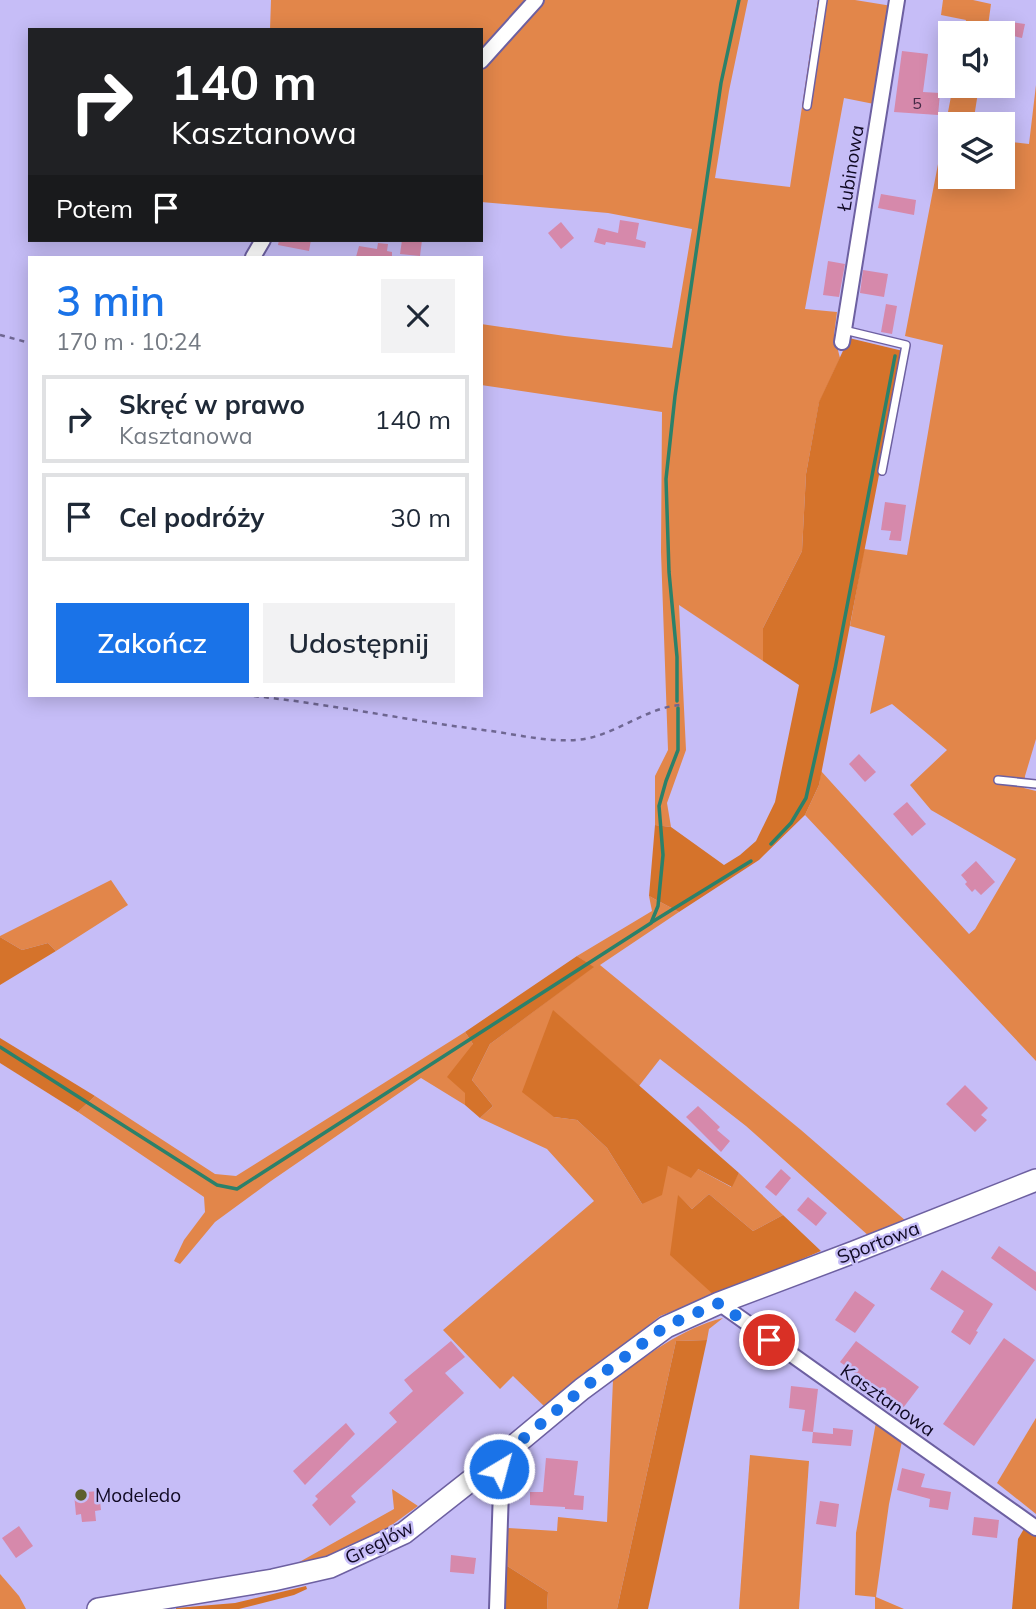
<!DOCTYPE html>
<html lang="pl">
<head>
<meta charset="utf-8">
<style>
  body { margin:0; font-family:Mulish,sans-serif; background:#f2f2f3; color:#1f2937; height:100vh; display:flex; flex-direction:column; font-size:26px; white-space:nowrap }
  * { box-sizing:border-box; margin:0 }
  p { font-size:23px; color:#747a83 }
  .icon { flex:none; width:38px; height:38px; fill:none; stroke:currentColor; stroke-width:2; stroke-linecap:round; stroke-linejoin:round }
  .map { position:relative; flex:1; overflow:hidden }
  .drawer { position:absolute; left:28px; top:256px; width:455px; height:441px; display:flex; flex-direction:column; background:#fff; border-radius:0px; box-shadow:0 4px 18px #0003 }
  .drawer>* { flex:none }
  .hud { position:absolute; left:28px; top:28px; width:455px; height:214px; border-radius:0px; box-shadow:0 4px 18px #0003; background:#202124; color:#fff; overflow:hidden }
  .controls { position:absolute; left:938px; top:21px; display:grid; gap:14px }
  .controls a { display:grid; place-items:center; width:77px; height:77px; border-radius:0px; background:#fff; box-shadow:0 4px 18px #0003; font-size:35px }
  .pin { position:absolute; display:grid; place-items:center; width:60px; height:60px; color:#fff; margin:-30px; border:4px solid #fff; border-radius:50%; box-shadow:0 2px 7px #0007 }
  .me { position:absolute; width:77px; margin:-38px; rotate:37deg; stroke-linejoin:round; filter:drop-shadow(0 0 5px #0008) }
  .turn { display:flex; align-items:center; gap:24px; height:147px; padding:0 28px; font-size:32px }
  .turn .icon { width:91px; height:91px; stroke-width:2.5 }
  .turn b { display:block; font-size:49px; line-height:60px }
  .then { display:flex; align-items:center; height:66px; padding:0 28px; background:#0003; gap:14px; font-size:26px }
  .round { display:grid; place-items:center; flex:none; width:74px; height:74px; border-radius:0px; background:#f2f2f3 }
  .overview { display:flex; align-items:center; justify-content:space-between; height:119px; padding:0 28px }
  h1 { font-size:42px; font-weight:600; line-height:52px; color:#1a73e8 }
  .button { display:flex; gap:14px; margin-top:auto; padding:14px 28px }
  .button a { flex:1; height:80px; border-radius:0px; background:#1a73e8; color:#fff; font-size:28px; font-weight:600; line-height:80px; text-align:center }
  .button a+a { background:#f2f2f3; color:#1f2937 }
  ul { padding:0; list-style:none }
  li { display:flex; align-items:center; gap:21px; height:88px; margin:0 14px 10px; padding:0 14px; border:4px solid #e0e1e3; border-radius:0px }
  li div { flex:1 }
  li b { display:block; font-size:26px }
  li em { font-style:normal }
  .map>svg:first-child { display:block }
  .green { fill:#e2864a }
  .forest { fill:#d5732b }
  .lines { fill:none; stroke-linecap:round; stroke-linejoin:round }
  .stream { stroke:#2b816a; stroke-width:3.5 }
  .building { fill:#d689ab }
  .lane-casing { stroke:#6d60a1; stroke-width:10 }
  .street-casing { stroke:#6d60a1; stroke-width:18 }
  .secondary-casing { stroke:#6d60a1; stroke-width:24 }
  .path { stroke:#6f6792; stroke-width:2.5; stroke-dasharray:5 5; stroke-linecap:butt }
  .lane { stroke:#fff; stroke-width:7 }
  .street { stroke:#fff; stroke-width:14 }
  .secondary { stroke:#fff; stroke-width:21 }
  .route { stroke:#1a73e8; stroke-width:12; stroke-dasharray:0 21.6 }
  .poi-dot { fill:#5d602e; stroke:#c6bdf7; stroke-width:2.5 }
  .labels { text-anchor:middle; stroke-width:5; stroke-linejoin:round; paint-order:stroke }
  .number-label { font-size:16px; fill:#422945 }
  .street-label { font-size:19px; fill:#100923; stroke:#c6bdf7 }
  .poi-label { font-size:19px; fill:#100923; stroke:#c6bdf7; text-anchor:start }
</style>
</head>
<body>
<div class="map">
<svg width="1036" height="1609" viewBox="0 0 1036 1609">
  <rect width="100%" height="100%" fill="#c6bdf7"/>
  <!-- green -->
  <g class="green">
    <polygon points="271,0 527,0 481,53 481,30 270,30"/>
    <polygon points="543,0 748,0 729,91 715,178 790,187 818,0 855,0 892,6 874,104 844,98 805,309 837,312 834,335 840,358 819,403 806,474 802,551 763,628 763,661 679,605 686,750 667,803 671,827 655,825 655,776 668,750 661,552 662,412 481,385 481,324 565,336 672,348 692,229 608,213 481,202 481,67"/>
    <polygon points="943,0 973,0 991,4 987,33 963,33 966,20 941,15"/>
    <polygon points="1036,85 1036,739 1025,776 1024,788 1036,791 1036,1061 805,815 819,785 821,771 969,934 975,929 1016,859 931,810 910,785 947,750 892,704 870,714 885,636 850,626 864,549 907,555 943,345 905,336 953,86 979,86 973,124 950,124 950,177 1003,177 1003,141 1029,144"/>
    <polygon points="111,880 128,905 56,951 48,943 22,950 0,937 0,936"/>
    <polygon points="649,896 679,912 600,965 801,1130 906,1221 870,1237 746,1126 660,1059 639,1086 553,1011 554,1117 577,1120 607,1148 642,1204 668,1166 698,1169 731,1187 739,1173 783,1215 753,1231 709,1194 692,1209 678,1196 715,1296 660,1316 546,1408 513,1376 500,1389 443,1330 594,1201 547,1149 480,1118 493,1106 472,1080 490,1044 593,967 577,956 652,911"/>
    <polygon points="465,1032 473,1044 465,1093 465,1105 421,1078 271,1181 215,1222 180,1264 174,1261 184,1240 205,1212 204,1197 78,1112 95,1096 215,1174 236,1176"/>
    <path d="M723,1318L709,1329L707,1340L676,1341L617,1609H547L548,1592L504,1564L507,1528L557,1531L558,1517L607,1522L613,1380C646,1356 682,1328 723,1318Z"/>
    <polygon points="1036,1418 1036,1514 997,1483"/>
    <polygon points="876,1422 902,1441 889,1504 876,1597 904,1609 875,1609 875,1597 855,1595 856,1533"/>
    <polygon points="750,1455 809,1461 799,1609 739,1609"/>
    <polygon points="392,1489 418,1506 378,1535 324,1561 294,1565 394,1509"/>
    <polygon points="0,1574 19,1596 26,1609 0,1609"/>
  </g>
  <!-- forest -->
  <g class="forest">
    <polygon points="849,338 903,351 819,785 805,815 759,860 679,912 649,896 655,825 671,827 724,865 740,855 756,841 775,802 799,685 763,661 763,628 802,551 806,474 819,402"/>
    <polygon points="0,937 22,950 48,943 56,951 0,985"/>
    <polygon points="577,956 594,967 490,1044 472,1080 493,1106 480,1118 465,1105 465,1093 447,1077 473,1044 465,1032"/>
    <polygon points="553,1010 739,1173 732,1187 698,1169 691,1178 668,1166 662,1195 642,1204 607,1148 577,1120 554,1117 522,1092"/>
    <polygon points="0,1038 95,1096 78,1112 0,1063"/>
    <polygon points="709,1194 753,1231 783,1215 821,1251 715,1296 670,1255 678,1195 692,1209"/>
    <polygon points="707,1340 648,1609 617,1609 676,1341"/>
    <polygon points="1025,1527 1036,1534 1036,1609 1012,1609 1018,1539"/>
    <polygon points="504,1564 548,1592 547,1609 503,1609"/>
    <polygon points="306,1586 307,1589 294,1595 239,1609 176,1609 176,1608 235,1603"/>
  </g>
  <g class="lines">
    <!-- stream -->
    <g class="stream">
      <polyline points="677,701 677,657 669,572 666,479 675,396 721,83 739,0"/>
      <polyline points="771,844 791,823 806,798 835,669 895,356"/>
      <polyline points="652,922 751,861"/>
      <polyline points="0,1047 217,1185 237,1189 651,923 658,906 663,855 659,806 666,781 678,750 678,708"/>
    </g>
  </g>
  <!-- building -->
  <g class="building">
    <polygon points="1002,21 1025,24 1022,38 1000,33"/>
    <polygon points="902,51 928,54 923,92 940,93 938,115 894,112"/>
    <polygon points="881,194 916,200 914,215 878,208"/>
    <polygon points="620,220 639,223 636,239 646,242 645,248 606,242 605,245 594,242 598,228 618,233"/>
    <polygon points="561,222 574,238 561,249 548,233"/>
    <polygon points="279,240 311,240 309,251 278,245"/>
    <polygon points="402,240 422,240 420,256 400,254"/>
    <polygon points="378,243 388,244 387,251 392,252 392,257 356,257 359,246 377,249"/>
    <polygon points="828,261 845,264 839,297 823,295"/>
    <polygon points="863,270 888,274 884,297 860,293"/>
    <polygon points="886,304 897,306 892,334 881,332"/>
    <polygon points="885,502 906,505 901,541 889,540 891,531 881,530"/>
    <polygon points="859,754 876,772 865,782 849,764"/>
    <polygon points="907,802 926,824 912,836 893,814"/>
    <polygon points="976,861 995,882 981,895 975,889 972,892 965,884 967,882 961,875"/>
    <polygon points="965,1085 988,1108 981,1115 987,1120 975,1132 946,1104"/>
    <polygon points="698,1106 720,1127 717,1130 730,1141 721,1152 686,1117"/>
    <polygon points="781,1169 791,1178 776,1196 765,1187"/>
    <polygon points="808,1197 827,1213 816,1226 797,1210"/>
    <polygon points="999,1246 1036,1272 1036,1291 991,1258"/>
    <polygon points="942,1270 993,1304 976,1331 978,1332 970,1345 951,1332 964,1311 930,1289"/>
    <polygon points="855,1291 875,1305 855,1333 835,1320"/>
    <polygon points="1004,1338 1035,1360 974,1446 943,1424"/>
    <polygon points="451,1341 465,1357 445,1373 464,1393 351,1496 356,1502 330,1526 312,1505 318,1499 315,1496 397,1422 389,1413 413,1391 404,1380"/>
    <polygon points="856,1341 919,1387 903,1408 840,1362"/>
    <polygon points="791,1386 818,1389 813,1432 802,1431 805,1410 789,1408"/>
    <polygon points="346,1423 355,1434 305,1485 293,1471"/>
    <polygon points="833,1428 853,1430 851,1446 812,1443 813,1432 833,1434"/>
    <polygon points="546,1458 578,1461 574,1495 584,1496 583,1510 565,1509 565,1507 530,1505 530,1492 543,1492"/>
    <polygon points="902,1468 925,1474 921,1487 951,1492 948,1510 929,1507 930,1499 897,1490"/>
    <polygon points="99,1491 101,1510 95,1511 96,1521 82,1522 81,1514 76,1515 74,1493"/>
    <polygon points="820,1501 839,1504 836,1527 816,1524"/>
    <polygon points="974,1517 999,1520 997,1538 972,1535"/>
    <polygon points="19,1526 33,1546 16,1558 2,1538"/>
    <polygon points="451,1555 476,1558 474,1574 450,1572"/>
  </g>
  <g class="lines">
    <defs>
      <g id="lane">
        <polyline points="807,106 823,0"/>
        <polyline points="844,330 906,345 882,471"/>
        <polyline points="998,780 1036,784"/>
      </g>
      <g id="street">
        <polyline points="481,61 536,0"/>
        <polyline points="253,257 263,240"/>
        <polyline points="842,342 897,0"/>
        <polyline points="719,1303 1036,1528"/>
        <polyline points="497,1609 501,1490 498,1459"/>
      </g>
      <polyline id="secondary" points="98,1609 273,1580 330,1567 404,1533 498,1459 582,1389 666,1327 719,1303 854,1252 1036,1180"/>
    </defs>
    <!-- lane casing -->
    <use href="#lane" class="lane-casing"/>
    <!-- street casing -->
    <use href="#street" class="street-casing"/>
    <!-- secondary casing -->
    <use href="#secondary" class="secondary-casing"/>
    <!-- path -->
    <g class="path">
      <polyline points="0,335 30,343"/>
      <path d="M244,695C327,703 409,721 491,731C519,735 548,742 576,740C612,738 646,707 681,705"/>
    </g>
    <!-- lane -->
    <use href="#lane" class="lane"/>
    <!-- street -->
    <use href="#street" class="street"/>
    <!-- secondary -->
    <use href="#secondary" class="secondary"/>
  </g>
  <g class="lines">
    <!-- route -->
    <polyline class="route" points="499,1469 498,1460 582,1389 666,1326 719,1303 769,1340"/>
  </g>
  <!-- markers -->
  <circle class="poi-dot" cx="81" cy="1495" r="7"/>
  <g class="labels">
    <!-- number labels -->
    <g class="number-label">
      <text x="917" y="109">5</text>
    </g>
    <!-- street labels -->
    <g class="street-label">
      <text transform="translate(850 168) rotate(-81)" y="7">Łubinowa</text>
      <text transform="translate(878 1242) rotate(-21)" y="7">Sportowa</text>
      <text transform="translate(888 1400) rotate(35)" y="7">Kasztanowa</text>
      <text transform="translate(379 1542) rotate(-27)" y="7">Greglów</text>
    </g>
    <!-- poi labels -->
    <g class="poi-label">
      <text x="95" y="1502">Modeledo</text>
    </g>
  </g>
</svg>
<div class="controls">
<a><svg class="icon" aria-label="sound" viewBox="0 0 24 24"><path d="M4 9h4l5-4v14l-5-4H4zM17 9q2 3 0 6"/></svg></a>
<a><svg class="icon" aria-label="layers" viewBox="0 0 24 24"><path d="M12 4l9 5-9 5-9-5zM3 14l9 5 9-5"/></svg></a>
</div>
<div class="pin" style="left:769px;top:1340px;background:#d93025"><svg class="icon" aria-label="arrive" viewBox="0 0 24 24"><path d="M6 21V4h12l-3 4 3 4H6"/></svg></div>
<svg class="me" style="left:499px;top:1469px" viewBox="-20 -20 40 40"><circle r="17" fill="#1a73e8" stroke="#fff" stroke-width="3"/><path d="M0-11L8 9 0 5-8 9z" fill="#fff"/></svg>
<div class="hud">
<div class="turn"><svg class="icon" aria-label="right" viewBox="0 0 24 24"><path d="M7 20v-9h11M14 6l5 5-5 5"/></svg><div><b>140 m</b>Kasztanowa</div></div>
<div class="then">Potem<svg class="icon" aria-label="arrive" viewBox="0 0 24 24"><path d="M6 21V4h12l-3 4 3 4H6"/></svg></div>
</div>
<section class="drawer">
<div class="overview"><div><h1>3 min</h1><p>170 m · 10:24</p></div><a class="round"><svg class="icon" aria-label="close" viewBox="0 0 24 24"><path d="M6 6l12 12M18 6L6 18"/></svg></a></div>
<ul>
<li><svg class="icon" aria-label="right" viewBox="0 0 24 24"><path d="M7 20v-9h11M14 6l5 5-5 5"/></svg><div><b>Skręć w prawo</b><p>Kasztanowa</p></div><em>140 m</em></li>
<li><svg class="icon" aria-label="arrive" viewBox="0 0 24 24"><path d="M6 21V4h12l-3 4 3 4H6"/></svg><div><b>Cel podróży</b></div><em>30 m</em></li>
</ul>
<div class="button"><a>Zakończ</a><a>Udostępnij</a></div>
</section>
</div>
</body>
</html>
